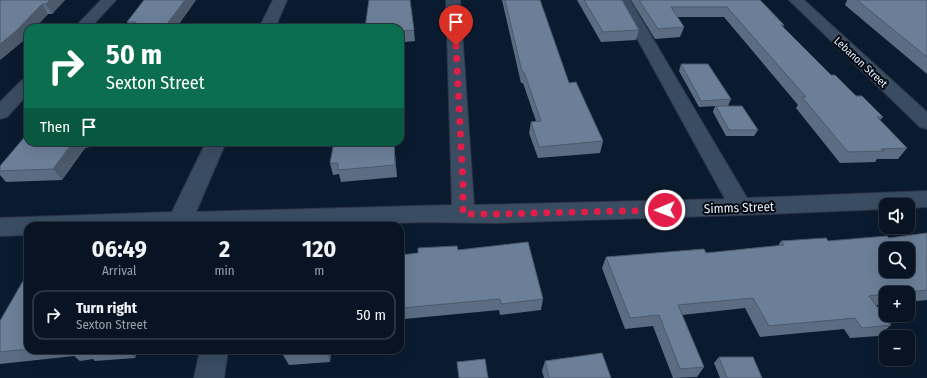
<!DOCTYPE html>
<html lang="en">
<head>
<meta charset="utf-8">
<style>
  body { margin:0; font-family:"Fira Sans Condensed",sans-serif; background:#111d2b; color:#f1f3f6; height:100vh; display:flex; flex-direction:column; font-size:15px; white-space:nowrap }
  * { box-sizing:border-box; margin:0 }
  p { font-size:13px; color:#989ea6 }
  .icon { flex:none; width:22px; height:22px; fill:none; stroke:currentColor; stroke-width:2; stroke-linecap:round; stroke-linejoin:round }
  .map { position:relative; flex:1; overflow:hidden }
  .sheet { position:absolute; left:24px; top:222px; width:380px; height:132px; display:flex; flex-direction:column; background:#081423; border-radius:12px; box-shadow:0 4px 16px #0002,0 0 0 1px #293341 }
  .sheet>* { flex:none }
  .guide { position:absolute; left:24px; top:24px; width:380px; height:122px; border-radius:12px; box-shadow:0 4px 16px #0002,0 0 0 1px #293341; background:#0b6e4f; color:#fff; overflow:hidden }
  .buttons { position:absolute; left:879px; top:198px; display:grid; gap:8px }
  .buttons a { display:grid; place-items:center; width:36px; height:36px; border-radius:8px; background:#081423; box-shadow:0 4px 16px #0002,0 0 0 1px #293341; font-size:20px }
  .pin { position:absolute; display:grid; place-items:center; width:34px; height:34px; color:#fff; margin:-41px -17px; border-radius:50% 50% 50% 0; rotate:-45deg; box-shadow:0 0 4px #0007 }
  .pin .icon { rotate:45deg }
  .me { position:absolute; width:44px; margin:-22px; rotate:269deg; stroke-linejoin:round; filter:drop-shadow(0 0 3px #0008) }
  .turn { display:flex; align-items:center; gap:14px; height:84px; padding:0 16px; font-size:18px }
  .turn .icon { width:52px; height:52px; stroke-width:2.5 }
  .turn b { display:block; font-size:28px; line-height:34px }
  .then { display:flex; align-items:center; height:38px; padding:0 16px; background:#0003; gap:8px; font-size:15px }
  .eta { display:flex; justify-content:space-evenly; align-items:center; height:68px; text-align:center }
  .eta b { font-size:24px; font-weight:700; line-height:28px }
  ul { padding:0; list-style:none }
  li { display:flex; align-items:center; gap:12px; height:50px; margin:0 8px 6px; padding:0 8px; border:2px solid #293341; border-radius:12px }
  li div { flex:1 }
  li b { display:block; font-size:15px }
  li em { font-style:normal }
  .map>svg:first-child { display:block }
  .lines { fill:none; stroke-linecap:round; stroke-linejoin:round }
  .minor-casing { stroke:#2e3444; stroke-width:2 }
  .minor { fill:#394c62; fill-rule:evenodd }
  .wall { fill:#5c6d83 }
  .shaded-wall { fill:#4b596a }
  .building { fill:#6b7f98; stroke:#4b596a; fill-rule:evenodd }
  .route { stroke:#e11d48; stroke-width:7; stroke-dasharray:0 12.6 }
  .labels { text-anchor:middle; stroke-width:4; stroke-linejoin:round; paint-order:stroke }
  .far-street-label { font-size:11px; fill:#e4effd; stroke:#02060e }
  .street-label { font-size:13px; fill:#e4effd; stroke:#02060e }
</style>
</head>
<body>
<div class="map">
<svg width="927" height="378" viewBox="0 0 927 378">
  <rect width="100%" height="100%" fill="#0b1b2f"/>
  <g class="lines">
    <defs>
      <g id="minor">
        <polygon points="101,0 116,0 90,28 74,28"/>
        <polygon points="273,0 287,0 275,28 259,28"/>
        <polygon points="446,0 460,0 474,205 725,199 616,0 630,0 747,198 927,191 927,207 908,208 908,205 886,205 886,209 741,215 496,223 423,222 296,226 28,226 28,235 0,236 0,218 172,212 206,142 226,142 196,212 452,205"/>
        <polygon points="789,0 804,0 927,112 927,129 920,127"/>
        <polygon points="28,79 28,94 7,117 0,119 0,102 22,80"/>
        <polygon points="200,350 228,350 224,378 194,378"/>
      </g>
    </defs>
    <!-- minor casing -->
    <use href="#minor" class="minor-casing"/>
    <!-- minor -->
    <use href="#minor" class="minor"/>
  </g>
  <!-- wall -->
  <g class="wall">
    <polygon points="0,0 65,0 52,14 48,14 23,41 0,60"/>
    <polygon points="196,0 176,28 130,28 127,22"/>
    <polygon points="502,0 540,0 569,83 603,141 600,153 538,158 529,133 531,122 536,121 523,83 521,83"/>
    <polygon points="577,0 622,0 639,30 636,40 601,42"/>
    <polygon points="631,0 760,0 784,25 783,27 831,75 883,117 880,120 907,148 898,159 877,159 875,162 840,163 796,108 798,105 724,17 677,17 684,27 680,37 655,39"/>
    <polygon points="847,0 927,0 927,74 845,5"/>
    <polygon points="400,28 414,30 415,41 405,42 403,63 400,63"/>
    <polygon points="681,64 731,99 728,106 758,130 754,136 726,136 713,112 715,106 699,107 679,71"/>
    <polygon points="28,142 94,142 90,147 85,148 62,180 6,182 0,175 0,171"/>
    <polygon points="334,142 389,142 389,143 394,143 395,155 397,177 341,182 339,174 333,175 330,163"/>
    <polygon points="927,233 927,300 908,302 908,293 886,293 886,304 876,305 891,325 878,336 850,338 844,329 760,337 745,308 682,315 704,367 697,377 673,378 653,326 625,329 602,268 606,257 706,253 778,246 781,241 828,241 889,238"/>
    <polygon points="458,250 543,299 541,310 500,315 499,310 404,319 404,326 400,326 400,255"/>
    <polygon points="28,274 28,350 138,350 135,358 95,361 93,359 80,361 74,356 0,364 0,321"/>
    <polygon points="284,350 331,350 330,362 289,365 283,355"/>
    <polygon points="719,357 762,378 720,378 714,363"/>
    <polygon points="545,361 611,378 544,378 542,371"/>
  </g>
  <!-- shaded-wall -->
  <g class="shaded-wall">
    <polygon points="50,0 65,0 52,14 46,4"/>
    <polygon points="185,0 196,0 176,28 164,28"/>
    <polygon points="42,4 48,14 35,28 28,28 28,36 23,41 0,60 0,44"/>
    <polygon points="404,31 405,42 403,63 402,52"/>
    <polygon points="73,142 81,142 85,148 62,180 53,169"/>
    <polygon points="86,142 94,142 90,147"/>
    <polygon points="394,143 395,155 397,177 395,165"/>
    <polygon points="402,308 404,319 404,326 403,315"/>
    <polygon points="127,350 138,350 135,358"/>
    <polygon points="326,350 331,350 330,362 326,351"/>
  </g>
  <!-- building -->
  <g class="building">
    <polygon points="0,0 50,0 46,4 42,4 16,31 0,44"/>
    <polygon points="144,0 185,0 164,28 132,28 136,22 127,22"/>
    <polygon points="369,0 410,0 414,30 404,31 402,52 400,52 400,28 365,28"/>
    <polygon points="505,0 540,0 569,83 576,82 603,141 539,147 531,122 541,121 524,72 522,72"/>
    <polygon points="584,0 622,0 639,30 603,32"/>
    <polygon points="639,0 760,0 784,25 781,25 831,75 835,75 856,96 862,96 883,117 877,117 907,148 881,149 884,151 848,152 802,97 806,97 727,7 671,7 684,27 658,29"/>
    <polygon points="857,0 927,0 927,57"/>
    <polygon points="681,64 708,64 731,99 701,101"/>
    <polygon points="716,106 742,106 758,130 729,130"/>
    <polygon points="28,133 28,142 73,142 53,169 0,171 0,166"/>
    <polygon points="334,142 386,142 386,144 394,143 395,165 338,170 338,163 330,163"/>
    <path d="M927,233V290L901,293H886V294L869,296L891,325L862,328L855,318L769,326L753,298L678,305L704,367L680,369L659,315L630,318L606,257L704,249L706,253L784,245L781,241L826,238L828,241L887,236L889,238ZM886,249H908V271H886Z"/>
    <polygon points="528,242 543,299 501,304 500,299 402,308 403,315 400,315 400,255 418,253 418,248 457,246 458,250"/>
    <polygon points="27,274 28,274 28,349 0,352 0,321"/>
    <polygon points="84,350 95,350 83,351"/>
    <polygon points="284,350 326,350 326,351 283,355"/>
    <polygon points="602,353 611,378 549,378 545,361"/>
    <polygon points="719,357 753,357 762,378 727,378"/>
    <polygon points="485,359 488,378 459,378 457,362"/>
  </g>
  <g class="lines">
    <!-- route -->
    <polyline class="route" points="456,46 463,185 463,214 496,214 665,210"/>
  </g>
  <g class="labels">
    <!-- far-street labels -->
    <g class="far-street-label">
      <text transform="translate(861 62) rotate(43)" y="4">Lebanon Street</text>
    </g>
    <!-- street labels -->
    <g class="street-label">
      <text transform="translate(739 207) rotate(-2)" y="5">Simms Street</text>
    </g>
  </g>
</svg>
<div class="buttons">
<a><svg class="icon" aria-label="sound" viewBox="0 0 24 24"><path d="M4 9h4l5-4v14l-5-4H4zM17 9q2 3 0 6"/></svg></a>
<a><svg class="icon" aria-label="search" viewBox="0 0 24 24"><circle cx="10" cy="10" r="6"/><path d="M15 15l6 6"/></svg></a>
<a>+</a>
<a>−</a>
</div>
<div class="pin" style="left:456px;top:46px;background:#d93025"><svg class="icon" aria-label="arrive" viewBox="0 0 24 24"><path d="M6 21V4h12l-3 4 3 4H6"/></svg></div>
<svg class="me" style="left:665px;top:210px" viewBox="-20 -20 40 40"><circle r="17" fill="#e11d48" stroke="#fff" stroke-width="3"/><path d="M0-11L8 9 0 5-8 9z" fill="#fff"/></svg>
<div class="guide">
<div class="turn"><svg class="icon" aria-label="right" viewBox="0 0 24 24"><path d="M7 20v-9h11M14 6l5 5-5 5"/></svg><div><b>50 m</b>Sexton Street</div></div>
<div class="then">Then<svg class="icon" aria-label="arrive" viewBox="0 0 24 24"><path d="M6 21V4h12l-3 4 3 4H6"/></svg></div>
</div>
<section class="sheet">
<div class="eta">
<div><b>06:49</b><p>Arrival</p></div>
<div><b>2</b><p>min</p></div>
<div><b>120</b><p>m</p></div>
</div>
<ul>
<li><svg class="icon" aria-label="right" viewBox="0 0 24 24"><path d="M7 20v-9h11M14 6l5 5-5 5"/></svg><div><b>Turn right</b><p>Sexton Street</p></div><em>50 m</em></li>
</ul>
</section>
</div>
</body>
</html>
